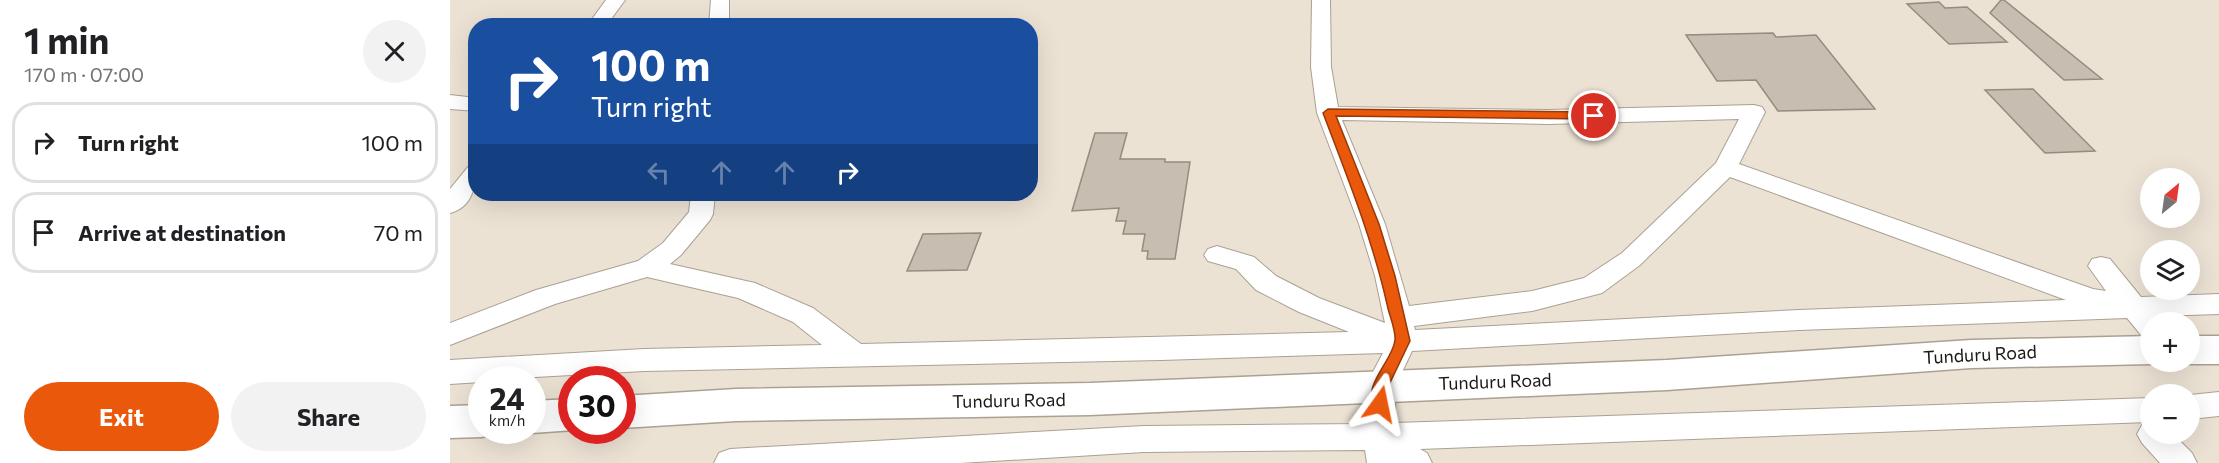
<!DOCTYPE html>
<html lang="en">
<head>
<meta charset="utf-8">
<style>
  body { margin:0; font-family:Commissioner,sans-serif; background:#f2f2f2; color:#202124; height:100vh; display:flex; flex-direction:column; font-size:22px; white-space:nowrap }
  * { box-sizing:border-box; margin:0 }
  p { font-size:20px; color:#757577 }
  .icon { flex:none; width:33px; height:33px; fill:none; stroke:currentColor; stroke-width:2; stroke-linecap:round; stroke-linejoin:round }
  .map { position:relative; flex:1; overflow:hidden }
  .side { display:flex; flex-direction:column; background:#fff; width:450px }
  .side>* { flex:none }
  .top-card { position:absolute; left:18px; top:18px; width:570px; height:183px; border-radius:24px; box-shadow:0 6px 24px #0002; background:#1a4fa0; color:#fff; overflow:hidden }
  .needle { width:39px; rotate:29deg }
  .buttons { position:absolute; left:1690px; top:168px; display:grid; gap:12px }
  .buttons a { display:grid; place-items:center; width:60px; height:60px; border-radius:50%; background:#fff; box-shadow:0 6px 24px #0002; font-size:30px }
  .speed { position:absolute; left:18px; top:366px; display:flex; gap:12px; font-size:30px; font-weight:700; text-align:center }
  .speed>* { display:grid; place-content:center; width:78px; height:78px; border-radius:50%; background:#fff; box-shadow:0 6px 24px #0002; line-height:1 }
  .speed small { font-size:15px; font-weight:400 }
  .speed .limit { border:9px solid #d22; background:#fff; color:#111 }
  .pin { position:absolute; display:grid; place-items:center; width:51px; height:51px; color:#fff; margin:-26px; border:3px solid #fff; border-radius:50%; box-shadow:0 2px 6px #0007 }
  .me { position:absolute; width:66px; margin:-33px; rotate:12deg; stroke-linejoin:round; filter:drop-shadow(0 0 4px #0008) }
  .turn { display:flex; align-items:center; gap:21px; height:126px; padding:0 24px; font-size:27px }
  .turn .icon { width:78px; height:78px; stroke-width:2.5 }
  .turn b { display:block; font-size:42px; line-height:51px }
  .lanes { display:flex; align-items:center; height:57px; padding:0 24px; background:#0003; justify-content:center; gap:30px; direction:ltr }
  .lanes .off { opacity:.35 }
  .round { display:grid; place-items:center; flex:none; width:63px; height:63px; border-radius:32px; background:#f2f2f2 }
  .summary { display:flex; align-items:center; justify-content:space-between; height:102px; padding:0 24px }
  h1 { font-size:36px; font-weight:700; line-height:45px }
  .cta { display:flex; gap:12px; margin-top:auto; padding:12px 24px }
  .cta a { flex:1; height:69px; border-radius:36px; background:#ea580c; color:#fff; font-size:24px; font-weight:700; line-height:69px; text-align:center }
  .cta a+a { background:#f2f2f2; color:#202124 }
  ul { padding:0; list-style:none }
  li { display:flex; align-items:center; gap:18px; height:81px; margin:0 12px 9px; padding:0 12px; border:3px solid #e0e0e0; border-radius:24px }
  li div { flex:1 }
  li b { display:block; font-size:22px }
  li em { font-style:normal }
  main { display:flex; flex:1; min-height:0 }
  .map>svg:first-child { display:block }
  .building { fill:#c7bdb0; stroke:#958b7f; stroke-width:1.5 }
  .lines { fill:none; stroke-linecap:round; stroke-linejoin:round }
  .minor-casing { stroke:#aaa193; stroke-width:2 }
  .trunk-casing { stroke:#aaa193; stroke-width:3 }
  .minor { fill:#fff; fill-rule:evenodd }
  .trunk { fill:#fff; fill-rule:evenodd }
  .route { fill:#ea580c; stroke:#983908; stroke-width:1.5 }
  .labels { text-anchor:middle; stroke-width:4.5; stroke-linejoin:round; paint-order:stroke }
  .street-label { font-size:18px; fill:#1c1814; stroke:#fff }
</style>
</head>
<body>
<main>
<section class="side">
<div class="summary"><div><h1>1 min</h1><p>170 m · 07:00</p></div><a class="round"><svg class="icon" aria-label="close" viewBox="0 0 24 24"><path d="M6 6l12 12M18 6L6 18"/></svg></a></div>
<ul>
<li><svg class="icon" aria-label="right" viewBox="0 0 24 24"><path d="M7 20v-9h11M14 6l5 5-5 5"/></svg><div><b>Turn right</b></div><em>100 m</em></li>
<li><svg class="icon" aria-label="arrive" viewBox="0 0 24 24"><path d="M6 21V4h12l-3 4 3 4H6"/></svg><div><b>Arrive at destination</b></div><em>70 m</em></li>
</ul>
<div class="cta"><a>Exit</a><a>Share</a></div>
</section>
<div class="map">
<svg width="1769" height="463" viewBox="0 0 1769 463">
  <rect width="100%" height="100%" fill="#ece2d4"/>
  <!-- building -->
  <g class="building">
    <polygon points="1551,0 1554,0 1652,79 1614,80 1540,13"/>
    <polygon points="1489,2 1495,8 1517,7 1557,42 1499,44 1457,4"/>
    <polygon points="1323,33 1326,37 1366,35 1425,109 1328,111 1306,80 1267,81 1236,35"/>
    <polygon points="1583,89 1645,151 1595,153 1535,90"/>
    <polygon points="645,133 677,133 670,159 715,159 715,162 740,162 725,259 697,259 698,251 692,251 695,234 673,234 676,221 666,221 669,208 622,211"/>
    <polygon points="531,233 517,270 457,271 473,234"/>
  </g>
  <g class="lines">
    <defs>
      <g id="minor">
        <polygon points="156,0 175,0 156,26 137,26"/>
        <polygon points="261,0 279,0 279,26 259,26"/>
        <path d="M862,0H880L881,67L888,107L1098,110L1304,105L1312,107L1315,112L1289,164L1643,289L1656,291L1638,266L1642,259L1651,257L1660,259L1691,297L1769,294V314L1708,316L1712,322H1701V339L1691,335L1677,318L1349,330L962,351L945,387V423L1701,398V434H1723L1742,453L1747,463H1710L1692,443L1687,434L1692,425L1699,422L970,449L977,453L982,463H917L915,450L694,452L510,463H264L269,453L280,449L694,426L914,424L915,387L933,353L711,360L194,371L32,380V382L0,384V360L194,349L372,345L343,322L288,298L197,277L105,304L0,345V323L86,290L188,261L213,243L239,212L241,194H265L263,214L260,220L231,255L220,264L305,283L363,308L411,344L899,332L849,312L806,290L786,269L758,261L754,255L758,249L767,246L804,257L826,276L869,298L935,323L925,276L909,224L867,113L861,67ZM1289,119L1266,163L1172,253L1134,278L1082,291L959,306L935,224L892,120L1098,124ZM1280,177L1616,300L1349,310L965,330L964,326L1082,311L1152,293L1190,265Z"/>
        <polygon points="0,95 26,98 26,111 0,109"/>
        <path d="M26,165C26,185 23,207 0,213V189L18,167Z"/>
        <polygon points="1769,392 1769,416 1740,419 1740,395"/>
      </g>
      <g id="trunk">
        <polygon points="1701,336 1701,362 1710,362 1701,364 1521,368 1217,390 640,415 286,421 172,428 172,396 286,389 640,383 1217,360 1521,340"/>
        <polygon points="1740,336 1769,336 1769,364 1740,364 1731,362 1740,362"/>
        <polygon points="122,399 122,430 124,430 82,433 74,430 82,430 82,401"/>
        <polygon points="32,405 32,430 47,430 46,433 32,437 0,438 0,406"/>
      </g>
    </defs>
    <!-- minor casing -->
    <use href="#minor" class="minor-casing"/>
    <!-- trunk casing -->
    <use href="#trunk" class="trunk-casing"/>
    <!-- minor -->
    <use href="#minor" class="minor"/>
    <!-- trunk -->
    <use href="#trunk" class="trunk"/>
  </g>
  <!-- route -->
  <path class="route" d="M878,109L1144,112L1150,116L1144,119L886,116L929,224L945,276L960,341L938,387V404L936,408L930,410L924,408C912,384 943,361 945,340C946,330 939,315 937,304C922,238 897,176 873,113Z"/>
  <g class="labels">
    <!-- street labels -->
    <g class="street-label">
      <text transform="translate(1530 355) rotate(-3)" y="6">Tunduru Road</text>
      <text transform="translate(1045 382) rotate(-2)" y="6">Tunduru Road</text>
      <text transform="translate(559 401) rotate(-1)" y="6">Tunduru Road</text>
    </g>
  </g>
</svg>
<div class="buttons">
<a><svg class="needle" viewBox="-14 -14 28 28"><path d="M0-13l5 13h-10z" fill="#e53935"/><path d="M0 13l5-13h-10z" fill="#757577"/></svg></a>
<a><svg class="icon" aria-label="layers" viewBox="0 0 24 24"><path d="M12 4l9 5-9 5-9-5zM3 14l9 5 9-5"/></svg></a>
<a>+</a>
<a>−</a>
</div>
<div class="speed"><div>24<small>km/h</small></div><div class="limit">30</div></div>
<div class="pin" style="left:1144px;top:116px;background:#d93025"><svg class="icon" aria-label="arrive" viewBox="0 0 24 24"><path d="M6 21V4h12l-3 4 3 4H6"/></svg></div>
<svg class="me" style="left:930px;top:404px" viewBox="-20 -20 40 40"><path d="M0-17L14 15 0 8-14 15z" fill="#ea580c" stroke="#fff" stroke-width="4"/></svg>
<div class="top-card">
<div class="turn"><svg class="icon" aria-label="right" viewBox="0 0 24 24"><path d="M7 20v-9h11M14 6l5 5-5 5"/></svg><div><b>100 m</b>Turn right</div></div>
<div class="lanes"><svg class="icon off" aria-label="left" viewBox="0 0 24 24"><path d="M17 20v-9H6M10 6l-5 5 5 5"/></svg><svg class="icon off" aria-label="ahead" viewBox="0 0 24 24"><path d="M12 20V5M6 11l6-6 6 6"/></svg><svg class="icon off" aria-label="ahead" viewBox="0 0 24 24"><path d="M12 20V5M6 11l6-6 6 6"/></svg><svg class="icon" aria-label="right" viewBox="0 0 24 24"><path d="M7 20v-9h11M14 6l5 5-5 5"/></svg></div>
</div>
</div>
</main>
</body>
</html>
